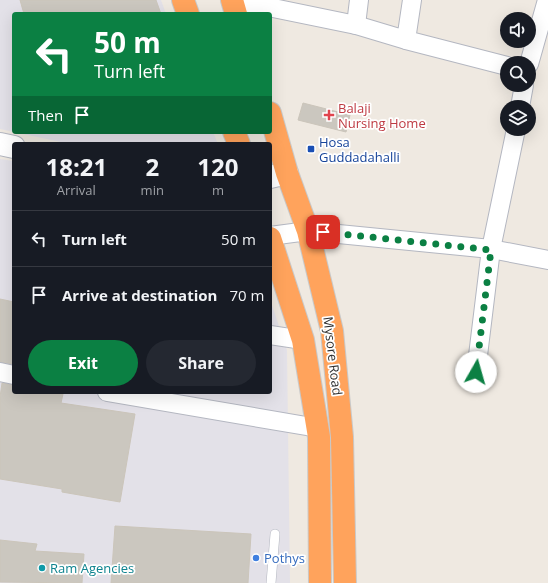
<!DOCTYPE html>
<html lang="en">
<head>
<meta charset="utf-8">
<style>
  body { margin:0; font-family:"Open Sans",sans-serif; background:#242831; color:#f1f3f6; height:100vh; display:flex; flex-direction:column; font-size:15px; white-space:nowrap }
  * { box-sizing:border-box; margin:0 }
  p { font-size:13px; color:#9ea1a6 }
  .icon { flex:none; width:22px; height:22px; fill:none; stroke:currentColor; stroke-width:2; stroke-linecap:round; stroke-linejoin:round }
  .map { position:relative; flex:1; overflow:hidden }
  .panel { position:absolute; left:12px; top:142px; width:260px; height:252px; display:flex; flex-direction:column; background:#171b24; border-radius:4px; box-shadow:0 4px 16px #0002 }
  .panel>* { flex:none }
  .top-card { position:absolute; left:12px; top:12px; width:260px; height:122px; border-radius:4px; box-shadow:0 4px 16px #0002; background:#0b8043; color:#fff; overflow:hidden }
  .controls { position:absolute; left:500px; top:12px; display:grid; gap:8px }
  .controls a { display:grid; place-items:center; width:36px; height:36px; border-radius:50%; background:#171b24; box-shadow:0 4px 16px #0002; font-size:20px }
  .pin { position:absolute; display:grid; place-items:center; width:34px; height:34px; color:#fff; margin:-17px; border-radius:8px; box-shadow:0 2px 6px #0006 }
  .me { position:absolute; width:44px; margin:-22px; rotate:7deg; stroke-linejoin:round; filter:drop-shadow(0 0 3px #0008) }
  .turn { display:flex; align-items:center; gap:14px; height:84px; padding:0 16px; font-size:18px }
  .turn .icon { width:52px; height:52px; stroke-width:2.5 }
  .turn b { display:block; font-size:28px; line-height:34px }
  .then { display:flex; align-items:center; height:38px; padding:0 16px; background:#0003; gap:8px; font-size:15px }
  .eta { display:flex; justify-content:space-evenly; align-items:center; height:68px; text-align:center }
  .eta b { font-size:24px; font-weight:700; line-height:28px }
  .primary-button { display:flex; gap:8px; margin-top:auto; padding:8px 16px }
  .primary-button a { flex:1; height:46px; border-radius:24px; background:#0b8043; color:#fff; font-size:16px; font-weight:700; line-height:46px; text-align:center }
  .primary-button a+a { background:#242831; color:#f1f3f6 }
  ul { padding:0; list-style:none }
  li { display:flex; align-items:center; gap:12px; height:56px; padding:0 16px; border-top:1px solid #363941 }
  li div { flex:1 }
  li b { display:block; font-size:15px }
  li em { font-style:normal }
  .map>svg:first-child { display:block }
  .industrial { fill:#e3e1e8 }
  .building { fill:#cbc7bf; stroke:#cbc5ba }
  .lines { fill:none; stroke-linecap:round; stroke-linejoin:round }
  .lane-casing { stroke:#b4b7c1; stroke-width:10 }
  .street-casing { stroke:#b4b7c1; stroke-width:20 }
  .secondary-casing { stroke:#b4b7c1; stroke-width:24 }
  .highway-casing { stroke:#c9c9c9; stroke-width:24 }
  .lane { stroke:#fff; stroke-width:9 }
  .street { stroke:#fff; stroke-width:18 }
  .secondary { stroke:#fff; stroke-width:22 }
  .highway { stroke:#ffa35c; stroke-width:22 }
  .route { stroke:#0b8043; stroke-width:7; stroke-dasharray:0 12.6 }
  .health-dot { fill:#e0444e; stroke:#fff; stroke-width:1.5 }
  .transit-dot { fill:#1a4fb4; stroke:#fff; stroke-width:1.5 }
  .shop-dot { fill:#3f7fe0; stroke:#fff; stroke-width:1.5 }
  .culture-dot { fill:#0f9aa8; stroke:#fff; stroke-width:1.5 }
  .labels { text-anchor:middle; stroke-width:3.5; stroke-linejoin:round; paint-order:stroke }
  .health-label { font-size:13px; fill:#be3a42; stroke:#fff; text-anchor:start }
  .transit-label { font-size:13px; fill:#164399; stroke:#fff; text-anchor:start }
  .street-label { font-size:13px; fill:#2e2e2e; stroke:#fff }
  .shop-label { font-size:13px; fill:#366cbe; stroke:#fff; text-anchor:start }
  .culture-label { font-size:13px; fill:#0d838f; stroke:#fff; text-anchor:start }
</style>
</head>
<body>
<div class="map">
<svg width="548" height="583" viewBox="0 0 548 583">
  <rect width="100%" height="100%" fill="#efe9e1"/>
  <!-- industrial -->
  <g class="industrial">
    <polygon points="0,0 161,0 166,14 14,14 14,132 0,129"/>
    <polygon points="14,132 213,132 218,144 70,144"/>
    <polygon points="0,159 14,161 14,392 270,392 270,299 287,350 290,583 0,583"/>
  </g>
  <!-- building -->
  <g class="building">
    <polygon points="20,0 156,0 161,14 24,14"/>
    <polygon points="303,103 350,115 346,132 298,120"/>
    <polygon points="0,299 14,302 14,364 0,362"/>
    <polygon points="2,383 14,385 14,392 63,394 61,403 135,414 120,502 62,492 62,489 0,479 0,397"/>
    <polygon points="115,526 251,534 248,583 111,583"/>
    <polygon points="0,540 37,544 35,551 84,554 82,583 0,582"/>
  </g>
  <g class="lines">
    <defs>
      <polyline id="lane" points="271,583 275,534"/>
      <g id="street">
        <polyline points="234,0 356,25 406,40 412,0"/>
        <polyline points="356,25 359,0"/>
        <polyline points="406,40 507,66"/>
        <polyline points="529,64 547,0"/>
        <polyline points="520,107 524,85"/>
        <polyline points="270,236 308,231 491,249 548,260"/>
        <polyline points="270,335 303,340"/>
        <polyline points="0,372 14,375"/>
        <polyline points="476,372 491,249 516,129"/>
        <polyline points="107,392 318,428"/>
      </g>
      <g id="secondary">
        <polyline points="0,144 14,147"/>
        <polyline points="270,177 287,173"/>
      </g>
      <g id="highway">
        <polyline points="183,0 188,14"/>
        <polyline points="232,0 236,14"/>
        <polyline points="270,113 287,173 308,231 332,331 342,437 345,583"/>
        <polyline points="234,132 239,144"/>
        <polyline points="270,238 303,340 319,437 320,583"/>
      </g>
    </defs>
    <!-- lane casing -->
    <use href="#lane" class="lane-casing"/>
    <!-- street casing -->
    <use href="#street" class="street-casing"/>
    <!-- secondary casing -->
    <use href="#secondary" class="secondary-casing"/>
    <!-- highway casing -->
    <use href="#highway" class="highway-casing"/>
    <!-- lane -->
    <use href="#lane" class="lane"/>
    <!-- street -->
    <use href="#street" class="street"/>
    <!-- secondary -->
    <use href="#secondary" class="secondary"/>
    <!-- highway -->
    <use href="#highway" class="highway"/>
  </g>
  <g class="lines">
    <!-- route -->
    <polyline class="route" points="323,232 491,250 476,372"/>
  </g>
  <!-- markers -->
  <path class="health-dot" d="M327 109h4v4h4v4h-4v4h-4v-4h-4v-4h4z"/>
  <rect class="transit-dot" x="307" y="145" width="8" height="8" rx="2"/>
  <circle class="shop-dot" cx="256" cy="558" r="4"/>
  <circle class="culture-dot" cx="42" cy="568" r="4"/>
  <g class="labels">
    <!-- health labels -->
    <g class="health-label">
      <text x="338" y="113">Balaji<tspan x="338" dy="15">Nursing Home</tspan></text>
    </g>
    <!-- transit labels -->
    <g class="transit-label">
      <text x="319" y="147">Hosa<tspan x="319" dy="15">Guddadahalli</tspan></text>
    </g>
    <!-- street labels -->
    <g class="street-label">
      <text transform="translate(333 356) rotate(83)" y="5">Mysore Road</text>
    </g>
    <!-- shop labels -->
    <g class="shop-label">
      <text x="264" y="563">Pothys</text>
    </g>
    <!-- culture labels -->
    <g class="culture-label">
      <text x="50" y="573">Ram Agencies</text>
    </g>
  </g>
</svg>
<div class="controls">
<a><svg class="icon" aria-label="sound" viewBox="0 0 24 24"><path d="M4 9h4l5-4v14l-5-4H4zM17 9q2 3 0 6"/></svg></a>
<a><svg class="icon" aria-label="search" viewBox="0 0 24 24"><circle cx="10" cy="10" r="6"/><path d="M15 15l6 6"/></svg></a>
<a><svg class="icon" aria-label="layers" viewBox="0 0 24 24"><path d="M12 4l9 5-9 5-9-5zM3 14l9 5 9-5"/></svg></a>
</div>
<div class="pin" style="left:323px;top:232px;background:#d93025"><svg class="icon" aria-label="arrive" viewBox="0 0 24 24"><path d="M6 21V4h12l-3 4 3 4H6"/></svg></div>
<svg class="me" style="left:476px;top:372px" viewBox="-20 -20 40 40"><circle r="19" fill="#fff"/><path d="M0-13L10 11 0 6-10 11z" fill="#0b8043"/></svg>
<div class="top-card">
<div class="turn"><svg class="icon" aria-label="left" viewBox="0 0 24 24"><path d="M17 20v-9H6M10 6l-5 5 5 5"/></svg><div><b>50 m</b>Turn left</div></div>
<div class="then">Then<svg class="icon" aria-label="arrive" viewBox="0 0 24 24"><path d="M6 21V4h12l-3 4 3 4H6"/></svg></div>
</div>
<section class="panel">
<div class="eta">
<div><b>18:21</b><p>Arrival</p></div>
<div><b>2</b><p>min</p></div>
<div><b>120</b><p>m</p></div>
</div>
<ul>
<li><svg class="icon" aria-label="left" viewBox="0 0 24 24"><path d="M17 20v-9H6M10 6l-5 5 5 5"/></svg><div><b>Turn left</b></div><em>50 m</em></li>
<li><svg class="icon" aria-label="arrive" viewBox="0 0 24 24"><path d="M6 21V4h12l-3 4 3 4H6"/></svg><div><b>Arrive at destination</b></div><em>70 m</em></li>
</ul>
<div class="primary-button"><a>Exit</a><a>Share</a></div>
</section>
</div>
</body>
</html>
